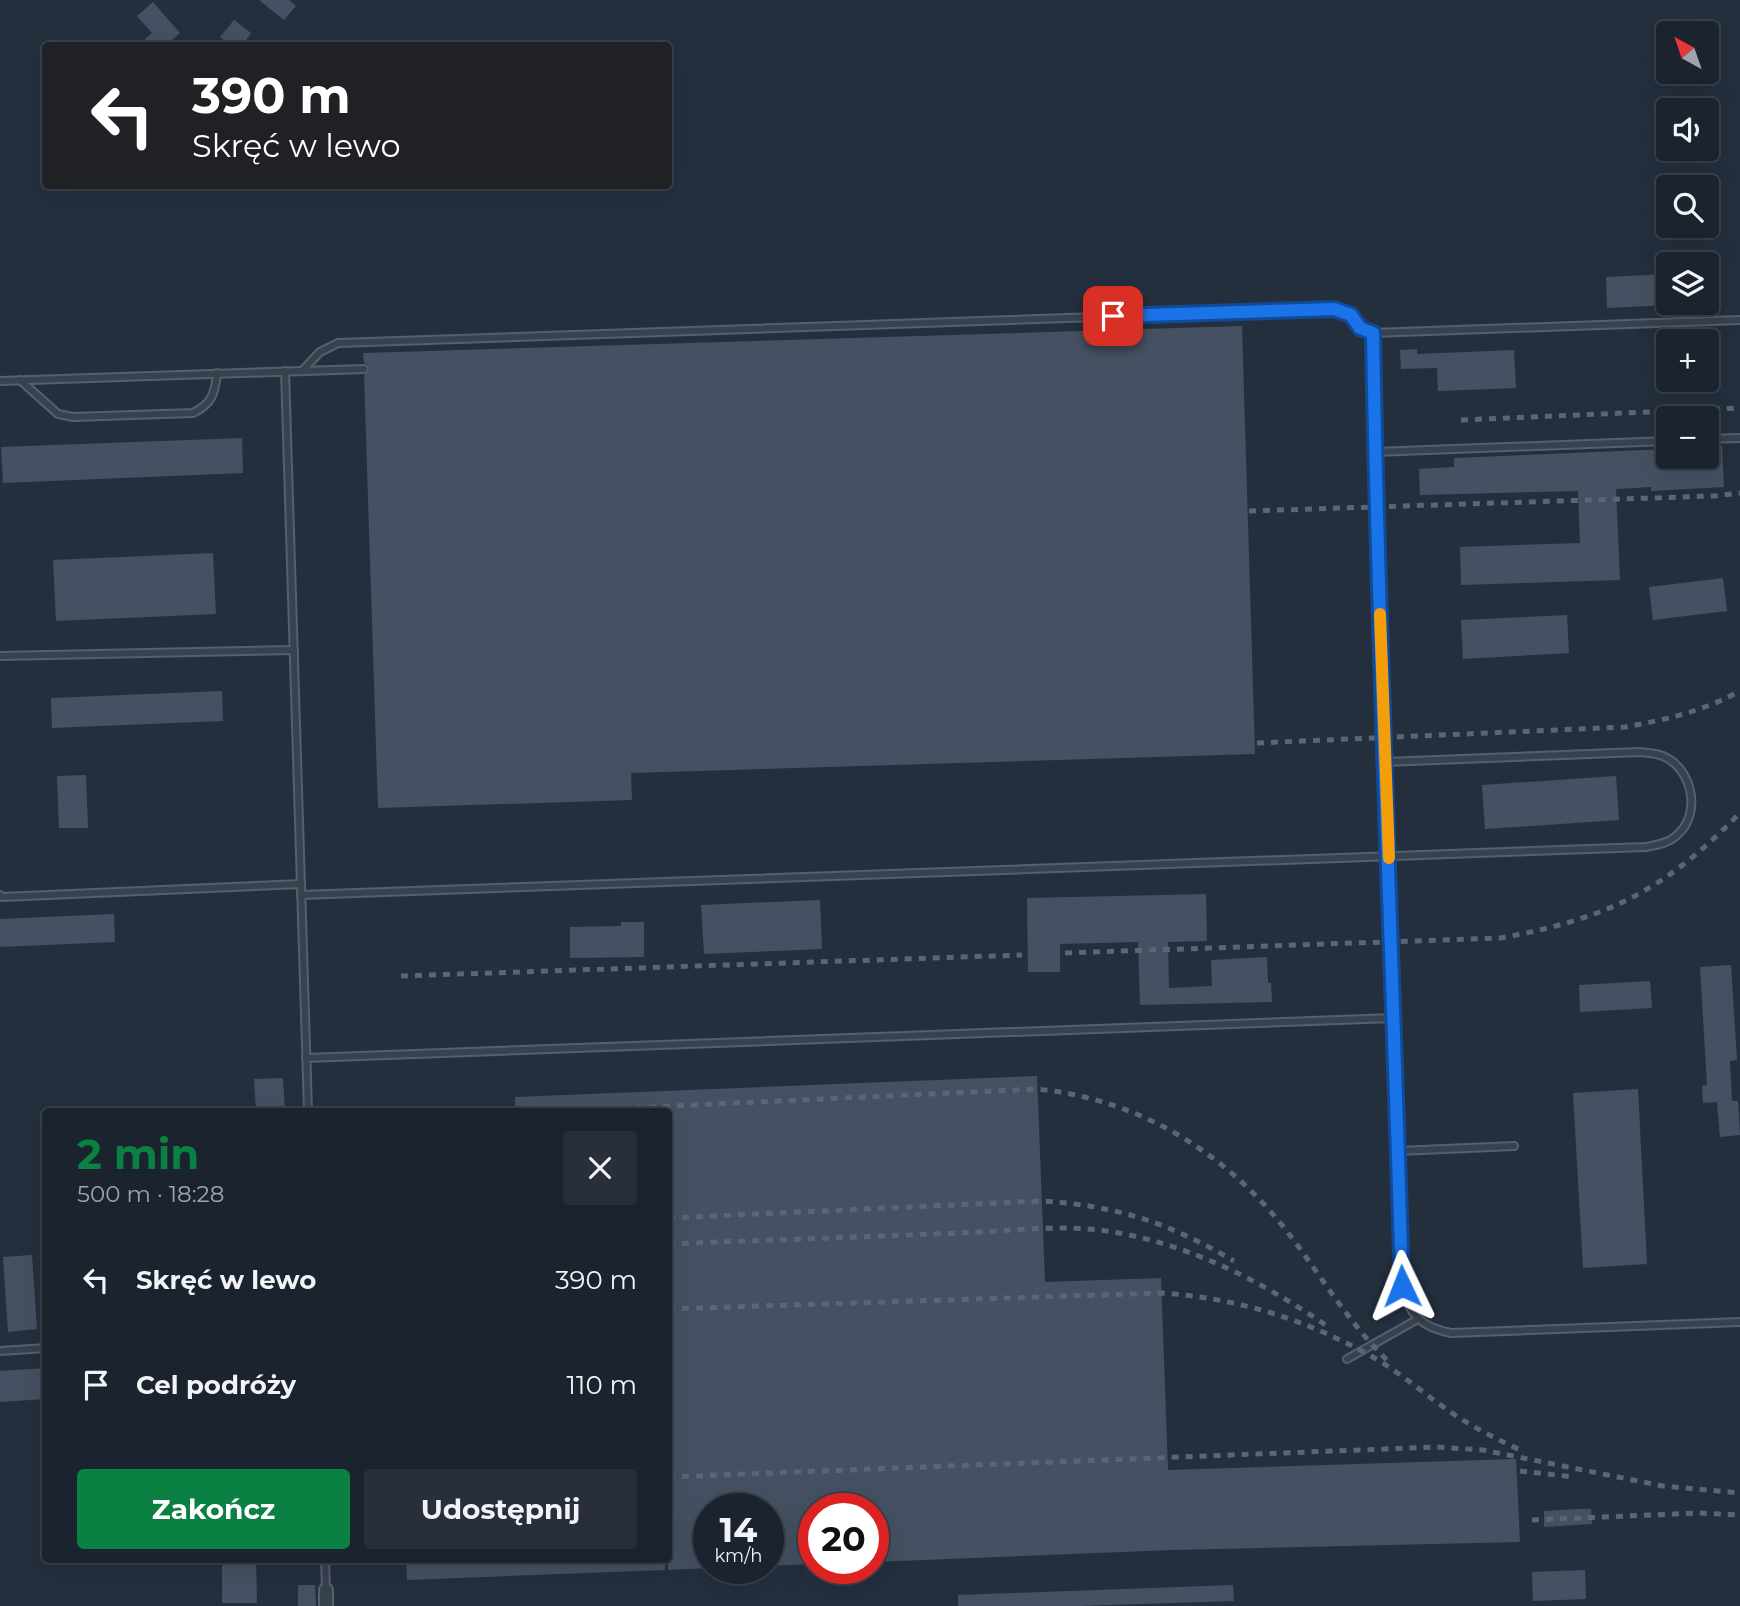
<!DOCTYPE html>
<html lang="pl">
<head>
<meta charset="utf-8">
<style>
  body { margin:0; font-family:Montserrat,sans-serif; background:#282f3a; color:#f1f3f6; height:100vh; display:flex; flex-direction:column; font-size:26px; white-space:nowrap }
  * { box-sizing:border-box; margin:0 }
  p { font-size:23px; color:#a0a4aa }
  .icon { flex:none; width:38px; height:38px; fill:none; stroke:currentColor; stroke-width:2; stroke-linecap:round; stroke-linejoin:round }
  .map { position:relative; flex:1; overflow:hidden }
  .side { position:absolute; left:42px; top:1108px; width:630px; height:455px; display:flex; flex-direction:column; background:#1b232e; border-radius:7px; box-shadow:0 7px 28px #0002,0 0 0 2px #39404a }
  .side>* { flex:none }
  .guide { position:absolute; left:42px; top:42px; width:630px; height:147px; border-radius:7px; box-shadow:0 7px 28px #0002,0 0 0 2px #39404a; background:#202124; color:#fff; overflow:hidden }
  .needle { width:46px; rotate:320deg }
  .buttons { position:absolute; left:1656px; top:21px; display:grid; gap:14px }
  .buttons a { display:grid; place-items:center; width:63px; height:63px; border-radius:7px; background:#1b232e; box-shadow:0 7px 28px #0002,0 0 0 2px #39404a; font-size:35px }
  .speed { position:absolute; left:693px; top:1493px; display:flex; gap:14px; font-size:35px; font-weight:700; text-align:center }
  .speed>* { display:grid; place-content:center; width:91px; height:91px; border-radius:50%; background:#1b232e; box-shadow:0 7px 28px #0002,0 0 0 2px #39404a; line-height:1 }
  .speed small { font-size:18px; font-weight:400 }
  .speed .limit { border:10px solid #d22; background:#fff; color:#111 }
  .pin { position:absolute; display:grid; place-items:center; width:60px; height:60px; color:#fff; margin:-30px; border-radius:14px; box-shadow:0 4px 10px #0006 }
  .me { position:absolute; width:77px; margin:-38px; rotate:358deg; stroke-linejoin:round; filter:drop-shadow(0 0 5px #0008) }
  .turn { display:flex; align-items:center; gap:24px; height:147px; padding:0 35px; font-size:32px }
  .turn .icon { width:91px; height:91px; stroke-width:2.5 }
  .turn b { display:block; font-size:49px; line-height:60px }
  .round { display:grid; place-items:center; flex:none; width:74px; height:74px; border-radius:7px; background:#282f3a }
  .summary { display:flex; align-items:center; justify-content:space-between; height:119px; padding:0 35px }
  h1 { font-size:42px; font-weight:700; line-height:52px; color:#0b8043 }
  .cta { display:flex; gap:14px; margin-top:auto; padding:14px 35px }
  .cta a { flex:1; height:80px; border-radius:7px; background:#0b8043; color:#fff; font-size:28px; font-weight:700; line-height:80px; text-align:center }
  .cta a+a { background:#282f3a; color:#f1f3f6 }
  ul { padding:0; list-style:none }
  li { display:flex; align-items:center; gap:21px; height:105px; padding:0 35px }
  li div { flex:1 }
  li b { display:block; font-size:26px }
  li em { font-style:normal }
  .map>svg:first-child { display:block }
  .building { fill:#455162 }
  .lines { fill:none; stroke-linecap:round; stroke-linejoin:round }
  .service-casing { stroke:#565f6c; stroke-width:10 }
  .minor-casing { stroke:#565f6c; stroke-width:16 }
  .service { stroke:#38414e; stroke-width:6 }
  .minor { stroke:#38414e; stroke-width:12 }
  .rail { stroke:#5a6575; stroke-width:5; stroke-dasharray:7 7; stroke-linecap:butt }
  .route-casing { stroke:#114b97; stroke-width:18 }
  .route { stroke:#1a73e8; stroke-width:12 }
  .slow { stroke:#f59e0b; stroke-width:12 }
</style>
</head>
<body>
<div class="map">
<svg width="1740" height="1606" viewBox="0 0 1740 1606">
  <rect width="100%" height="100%" fill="#242f3e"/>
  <!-- building -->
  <g class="building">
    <polygon points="259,0 289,0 296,6 284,20"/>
    <polygon points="153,2 180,33 165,46 138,46 152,33 137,16"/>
    <polygon points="234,20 251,33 242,46 231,46 220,37"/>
    <polygon points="1668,274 1668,305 1607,308 1606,277"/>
    <polygon points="1242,326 1255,754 631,773 632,800 378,808 364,375 370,369 368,365 364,363 363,353"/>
    <polygon points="1417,349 1417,354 1514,350 1516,388 1438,391 1437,368 1401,369 1400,350"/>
    <polygon points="242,438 243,473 3,483 1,447"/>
    <polygon points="1722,446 1724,487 1651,491 1651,487 1616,489 1620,580 1461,585 1460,547 1580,543 1578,491 1420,495 1419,469 1454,467 1454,458 1668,449 1668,457 1706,457 1706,447"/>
    <polygon points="213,553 216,614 56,621 53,560"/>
    <polygon points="1723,578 1727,611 1653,620 1649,587"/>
    <polygon points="1567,615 1569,653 1463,659 1461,620"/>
    <polygon points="222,691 223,721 52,728 51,698"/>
    <polygon points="86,775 88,828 59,828 57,776"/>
    <polygon points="1616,776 1619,820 1485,829 1482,785"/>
    <polygon points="1206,894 1207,941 1168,942 1169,988 1212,986 1211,960 1267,957 1268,983 1271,983 1272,1002 1140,1005 1138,942 1060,944 1060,972 1028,972 1027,898"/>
    <polygon points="820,900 822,949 704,954 701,905"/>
    <polygon points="114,914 115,942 0,947 0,919"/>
    <polygon points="621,922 644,922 644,957 570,958 570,927 621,926"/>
    <polygon points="1731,965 1737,1060 1730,1061 1732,1101 1738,1101 1740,1135 1720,1137 1717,1102 1703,1103 1702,1086 1707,1085 1700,967"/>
    <polygon points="1650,981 1652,1008 1580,1012 1579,985"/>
    <polygon points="1037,1076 1045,1282 1161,1278 1168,1470 1516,1459 1520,1542 1172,1550 873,1562 873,1508 814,1508 814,1564 768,1566 768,1508 709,1508 709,1568 668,1570 668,1111 515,1111 515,1097"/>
    <polygon points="283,1078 285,1111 256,1111 254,1079"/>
    <polygon points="1638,1089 1647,1264 1583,1268 1573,1093"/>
    <polygon points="32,1255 37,1329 8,1332 3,1257"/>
    <polygon points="46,1368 46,1399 0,1402 0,1371"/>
    <polygon points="1575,1509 1591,1509 1592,1524 1544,1527 1544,1511"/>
    <polygon points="222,1559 256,1559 257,1603 222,1603"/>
    <polygon points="406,1559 665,1559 665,1570 407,1580"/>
    <polygon points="1585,1570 1586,1599 1533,1601 1532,1572"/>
    <polygon points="298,1585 315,1585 316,1606 298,1606"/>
    <polygon points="1233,1585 1234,1601 1078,1606 958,1606 958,1595"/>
  </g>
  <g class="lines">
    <defs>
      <g id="service">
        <path d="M1373,333L1376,508L1392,942L1402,1286C1409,1315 1421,1327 1451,1333L1740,1322"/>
        <polyline points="285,371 308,1111"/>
        <polyline points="302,371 320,352 338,343 1334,309 1351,315 1360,328 1373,333 1740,320"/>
        <path d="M20,380L58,414L73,417L193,413C212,404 215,393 217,373"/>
        <polyline points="0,381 364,369"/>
        <polyline points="1706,439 1740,438"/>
        <polyline points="1375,452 1668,441"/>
        <polyline points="0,656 294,650"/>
        <polyline points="0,895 2,897 301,884"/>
        <path d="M301,895L1646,847C1657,845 1669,843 1677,835C1701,815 1693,772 1667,758C1659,753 1649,753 1640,752L1385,762"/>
        <polyline points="306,1058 1394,1018"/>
        <polyline points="1398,1151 1514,1146"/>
        <polyline points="0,1351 46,1348"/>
        <polyline points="1347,1359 1418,1319"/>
        <polyline points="325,1559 326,1590"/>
      </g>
      <polyline id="minor" points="326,1590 326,1606"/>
    </defs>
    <!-- service casing -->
    <use href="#service" class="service-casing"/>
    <!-- minor casing -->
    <use href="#minor" class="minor-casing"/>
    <!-- service -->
    <use href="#service" class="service"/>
    <!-- minor -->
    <use href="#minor" class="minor"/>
    <!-- rail -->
    <g class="rail">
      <polyline points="1461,420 1740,408"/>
      <polyline points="1249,511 1714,496 1740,493"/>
      <path d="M1257,743L1625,727C1665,720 1704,711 1740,691"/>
      <path d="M1065,953L1500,938C1607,919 1664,891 1740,813"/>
      <polyline points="401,976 1022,955"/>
      <path d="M607,1109L1037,1089C1139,1099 1227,1153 1289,1234C1322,1277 1348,1322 1387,1360"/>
      <path d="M668,1218L1040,1201C1116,1205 1169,1223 1234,1261"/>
      <path d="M668,1244C766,1240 863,1237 960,1233C1012,1231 1068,1223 1119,1233C1196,1247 1266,1284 1330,1328"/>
      <path d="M668,1309L1162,1293C1239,1298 1311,1321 1378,1360C1404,1376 1427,1396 1452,1413C1474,1428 1497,1439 1522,1451"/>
      <polyline points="1520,1471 1574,1477"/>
      <polyline points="668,1477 1436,1447 1483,1450 1663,1486 1740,1493"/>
      <polyline points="1532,1520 1698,1513 1740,1515"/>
    </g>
  </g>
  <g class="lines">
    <defs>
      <path id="route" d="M1113,316L1334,309L1351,315L1360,328L1373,333C1378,651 1393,968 1402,1286"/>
    </defs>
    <!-- route casing -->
    <use href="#route" class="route-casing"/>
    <!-- route -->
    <use href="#route" class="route"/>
    <!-- slow -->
    <polyline class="slow" points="1380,614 1389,858"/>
  </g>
</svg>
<div class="buttons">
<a><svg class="needle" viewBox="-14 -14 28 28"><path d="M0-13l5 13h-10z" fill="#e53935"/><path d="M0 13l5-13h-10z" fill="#a0a4aa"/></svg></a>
<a><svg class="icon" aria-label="sound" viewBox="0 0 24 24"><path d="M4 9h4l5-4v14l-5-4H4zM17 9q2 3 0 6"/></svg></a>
<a><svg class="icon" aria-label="search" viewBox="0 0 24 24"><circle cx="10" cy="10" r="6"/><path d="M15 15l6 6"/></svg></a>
<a><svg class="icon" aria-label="layers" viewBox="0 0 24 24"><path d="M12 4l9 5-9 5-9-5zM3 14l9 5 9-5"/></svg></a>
<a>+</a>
<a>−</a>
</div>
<div class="speed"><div>14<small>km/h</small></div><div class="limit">20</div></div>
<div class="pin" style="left:1113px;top:316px;background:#d93025"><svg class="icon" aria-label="arrive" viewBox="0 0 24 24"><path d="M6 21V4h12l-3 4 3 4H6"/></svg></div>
<svg class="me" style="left:1402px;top:1286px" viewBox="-20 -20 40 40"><path d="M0-17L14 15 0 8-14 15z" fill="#1a73e8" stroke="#fff" stroke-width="4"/></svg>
<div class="guide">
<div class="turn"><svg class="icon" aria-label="left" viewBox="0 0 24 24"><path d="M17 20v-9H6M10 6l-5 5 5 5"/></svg><div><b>390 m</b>Skręć w lewo</div></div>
</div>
<section class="side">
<div class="summary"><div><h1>2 min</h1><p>500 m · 18:28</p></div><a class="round"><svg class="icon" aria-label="close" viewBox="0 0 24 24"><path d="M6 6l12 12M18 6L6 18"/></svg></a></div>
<ul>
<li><svg class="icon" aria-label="left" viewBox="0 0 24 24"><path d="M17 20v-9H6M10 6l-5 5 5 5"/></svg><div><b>Skręć w lewo</b></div><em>390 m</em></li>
<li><svg class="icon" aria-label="arrive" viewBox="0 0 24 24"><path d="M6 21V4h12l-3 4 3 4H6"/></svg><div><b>Cel podróży</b></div><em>110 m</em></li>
</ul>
<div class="cta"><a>Zakończ</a><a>Udostępnij</a></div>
</section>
</div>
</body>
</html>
